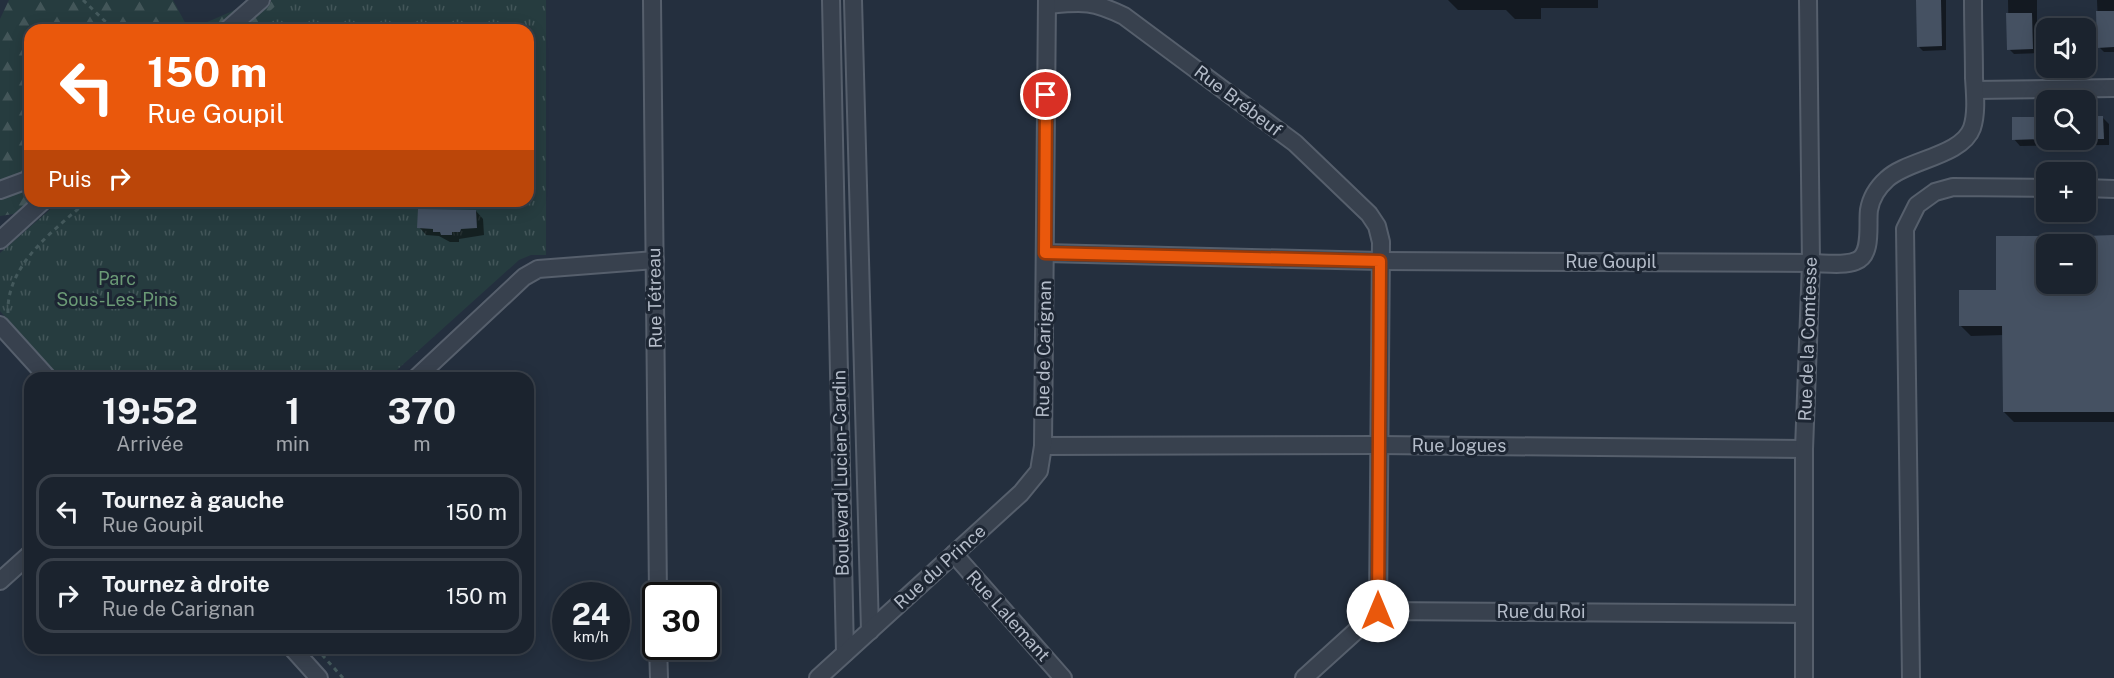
<!DOCTYPE html>
<html lang="fr">
<head>
<meta charset="utf-8">
<style>
  body { margin:0; font-family:"Public Sans",sans-serif; background:#242b36; color:#f1f3f6; height:100vh; display:flex; flex-direction:column; font-size:22px; white-space:nowrap }
  * { box-sizing:border-box; margin:0 }
  p { font-size:20px; color:#a0a4aa }
  .icon { flex:none; width:33px; height:33px; fill:none; stroke:currentColor; stroke-width:2; stroke-linecap:round; stroke-linejoin:round }
  .map { position:relative; flex:1; overflow:hidden }
  .details { position:absolute; left:24px; top:372px; width:510px; height:282px; display:flex; flex-direction:column; background:#1b232e; border-radius:18px; box-shadow:0 3px 15px #0003,0 0 0 2px #39404a }
  .details>* { flex:none }
  .banner { position:absolute; left:24px; top:24px; width:510px; height:183px; border-radius:18px; box-shadow:0 3px 15px #0003,0 0 0 2px #39404a; background:#ea580c; color:#fff; overflow:hidden }
  .controls { position:absolute; left:2036px; top:18px; display:grid; gap:12px }
  .controls a { display:grid; place-items:center; width:60px; height:60px; border-radius:12px; background:#1b232e; box-shadow:0 3px 15px #0003,0 0 0 2px #39404a; font-size:30px }
  .speed { position:absolute; left:552px; top:582px; display:flex; gap:12px; font-size:30px; font-weight:700; text-align:center }
  .speed>* { display:grid; place-content:center; width:78px; height:78px; border-radius:50%; background:#1b232e; box-shadow:0 3px 15px #0003,0 0 0 2px #39404a; line-height:1 }
  .speed small { font-size:15px; font-weight:400 }
  .speed .limit { border:3px solid #111; border-radius:9px; background:#fff; color:#111 }
  .pin { position:absolute; display:grid; place-items:center; width:51px; height:51px; color:#fff; margin:-26px; border:3px solid #fff; border-radius:50%; box-shadow:0 2px 6px #0007 }
  .me { position:absolute; width:66px; margin:-33px; rotate:0deg; stroke-linejoin:round; filter:drop-shadow(0 0 4px #0008) }
  .turn { display:flex; align-items:center; gap:21px; height:126px; padding:0 24px; font-size:27px }
  .turn .icon { width:78px; height:78px; stroke-width:2.5 }
  .turn b { display:block; font-size:42px; line-height:51px }
  .then { display:flex; align-items:center; height:57px; padding:0 24px; background:#0003; gap:12px; font-size:22px }
  .eta { display:flex; justify-content:space-evenly; align-items:center; height:102px; text-align:center }
  .eta b { font-size:36px; font-weight:700; line-height:42px }
  ul { padding:0; list-style:none }
  li { display:flex; align-items:center; gap:18px; height:75px; margin:0 12px 9px; padding:0 12px; border:3px solid #39404a; border-radius:18px }
  li div { flex:1 }
  li b { display:block; font-size:22px }
  li em { font-style:normal }
  .map>svg:first-child { display:block }
  .forest { fill:url(#forest-firs) }
  .park { fill:url(#park-tufts) }
  .shadow { fill:#0007; fill-rule:evenodd }
  .building { fill:#455162 }
  .lines { fill:none; stroke-linecap:round; stroke-linejoin:round }
  .minor-casing { stroke:#565f6c; stroke-width:20 }
  .path { stroke:#44595c; stroke-width:3; stroke-dasharray:4.5 4.5; stroke-linecap:butt }
  .minor { stroke:#38414e; stroke-width:16 }
  .route-casing { stroke:#983908; stroke-width:15 }
  .route { stroke:#ea580c; stroke-width:10 }
  .labels { text-anchor:middle; stroke-width:6; stroke-linejoin:round; paint-order:stroke }
  .street-label { font-size:18px; fill:#b4bcc9; stroke:#1d2633 }
  .park-label { font-size:18px; fill:#6b9a76; stroke:#1d2633 }
</style>
</head>
<body>
<div class="map">
<svg width="2114" height="678" viewBox="0 0 2114 678">
  <defs>
    <pattern id="forest-firs" width="22" height="20" patternUnits="userSpaceOnUse" patternTransform="scale(1.5)"><rect width="22" height="20" fill="#263c3f"/><path d="M5 1l3.5 6h-7zM16 11l3.5 6h-7z" fill="#435659"/></pattern>
    <pattern id="park-tufts" width="24" height="20" patternUnits="userSpaceOnUse" patternTransform="scale(1.5)"><rect width="24" height="20" fill="#263c3f"/><path d="M3 7l-1-3M5 7V3M7 7l1-3M15 17l-1-3M17 17v-4M19 17l1-3" fill="none" stroke="#435659"/></pattern>
  </defs>
  <rect width="100%" height="100%" fill="#242f3e"/>
  <!-- forest -->
  <g class="forest">
    <polygon points="9,0 173,0 189,30 30,30 30,199 20,213 0,216 0,19"/>
    <polygon points="258,0 341,0 346,30 189,30"/>
  </g>
  <!-- park -->
  <polygon class="park" points="282,0 546,0 546,255 531,255 519,260 388,378 60,378 0,311 0,253 60,201 528,201 528,30 249,30"/>
  <!-- shadow -->
  <g class="shadow">
    <polygon points="1448,0 1598,0 1598,8 1541,8 1541,19 1515,19 1506,10 1458,10"/>
    <polygon points="1918,0 1946,0 1946,50 1923,51 1918,46"/>
    <polygon points="2008,0 2037,0 2037,53 2014,54 2009,49"/>
    <polygon points="2097,0 2114,0 2114,52 2104,52 2099,47"/>
    <polygon points="2102,117 2109,124 2109,145 2020,146 2014,139 2014,119 2046,118 2046,140 2085,140 2085,118"/>
    <polygon points="476,211 483,219 484,235 459,239 459,242 450,242 439,236 426,235 419,227"/>
    <path d="M1997,237H2114V422H2014L2004,412V335L1971,336L1960,325L1998,291ZM2046,244H2085V284H2046Z"/>
  </g>
  <!-- building -->
  <g class="building">
    <polygon points="1916,0 1941,0 1942,46 1917,47"/>
    <polygon points="2096,11 2114,11 2114,47 2097,48"/>
    <polygon points="2006,13 2032,13 2033,49 2007,50"/>
    <polygon points="2085,116 2103,116 2104,139 2085,139"/>
    <polygon points="2012,117 2045,117 2046,139 2012,140"/>
    <polygon points="418,209 476,210 477,228 461,229 460,232 452,232 452,235 441,235 440,232 433,232 433,229 417,228"/>
    <polygon points="2114,235 2114,412 2003,412 2002,326 1959,326 1959,290 1996,290 1996,236 2046,236 2046,284 2085,284 2085,236"/>
  </g>
  <g class="lines">
    <defs>
      <g id="minor">
        <polyline points="652,0 658,596"/>
        <polyline points="831,0 845,653"/>
        <polyline points="853,0 870,631"/>
        <path d="M1047,5C1082,2 1091,0 1124,16L1295,143L1369,214L1377,226L1381,242L1378,611"/>
        <polyline points="227,30 261,0"/>
        <polyline points="1975,90 2114,88"/>
        <polyline points="2085,188 2114,189"/>
        <polyline points="0,190 30,179"/>
        <polyline points="0,240 43,201"/>
        <path d="M1045,253L1380,261L1811,263C1824,263 1844,266 1856,261C1873,255 1867,224 1869,210C1871,198 1878,187 1887,179C1907,160 1962,156 1972,128C1977,113 1975,94 1974,78C1974,52 1973,26 1973,0"/>
        <polyline points="0,325 48,378"/>
        <polyline points="416,378 524,277 538,269 655,260"/>
        <polyline points="1043,446 1379,445 1804,449"/>
        <polyline points="954,554 1063,678"/>
        <polyline points="0,581 30,554"/>
        <polyline points="658,646 659,678"/>
        <polyline points="292,648 319,678"/>
        <polyline points="818,678 1021,493 1039,471 1043,446 1047,0"/>
        <polyline points="1304,678 1378,611 1804,614"/>
        <polyline points="1804,678 1804,449 1811,263 1808,0"/>
        <polyline points="1911,678 1905,229 1917,205 1935,192 1953,187 2046,188"/>
      </g>
    </defs>
    <!-- minor casing -->
    <use href="#minor" class="minor-casing"/>
    <!-- path -->
    <g class="path">
      <polyline points="83,0 114,30"/>
      <path d="M8,313C6,264 55,230 87,201"/>
      <polyline points="316,648 343,678"/>
    </g>
    <!-- minor -->
    <use href="#minor" class="minor"/>
  </g>
  <g class="lines">
    <defs>
      <polyline id="route" points="1046,95 1045,253 1380,261 1378,611"/>
    </defs>
    <!-- route casing -->
    <use href="#route" class="route-casing"/>
    <!-- route -->
    <use href="#route" class="route"/>
  </g>
  <g class="labels">
    <!-- street labels -->
    <g class="street-label">
      <text transform="translate(1238 101) rotate(37)" y="6">Rue Brébeuf</text>
      <text x="1611" y="268">Rue Goupil</text>
      <text transform="translate(655 298) rotate(-91)" y="6">Rue Tétreau</text>
      <text transform="translate(1808 339) rotate(-88)" y="6">Rue de la Comtesse</text>
      <text transform="translate(1044 349) rotate(-89)" y="6">Rue de Carignan</text>
      <text x="1459" y="452">Rue Jogues</text>
      <text transform="translate(841 473) rotate(-91)" y="6">Boulevard Lucien-Cardin</text>
      <text transform="translate(940 567) rotate(-42)" y="6">Rue du Prince</text>
      <text x="1541" y="618">Rue du Roi</text>
      <text transform="translate(1008 616) rotate(48)" y="6">Rue Lalemant</text>
    </g>
    <!-- park labels -->
    <g class="park-label">
      <text x="117" y="285">Parc<tspan x="117" dy="21">Sous-Les-Pins</tspan></text>
    </g>
  </g>
</svg>
<div class="controls">
<a><svg class="icon" aria-label="sound" viewBox="0 0 24 24"><path d="M4 9h4l5-4v14l-5-4H4zM17 9q2 3 0 6"/></svg></a>
<a><svg class="icon" aria-label="search" viewBox="0 0 24 24"><circle cx="10" cy="10" r="6"/><path d="M15 15l6 6"/></svg></a>
<a>+</a>
<a>−</a>
</div>
<div class="speed"><div>24<small>km/h</small></div><div class="limit">30</div></div>
<div class="pin" style="left:1046px;top:95px;background:#d93025"><svg class="icon" aria-label="arrive" viewBox="0 0 24 24"><path d="M6 21V4h12l-3 4 3 4H6"/></svg></div>
<svg class="me" style="left:1378px;top:611px" viewBox="-20 -20 40 40"><circle r="19" fill="#fff"/><path d="M0-13L10 11 0 6-10 11z" fill="#ea580c"/></svg>
<div class="banner">
<div class="turn"><svg class="icon" aria-label="left" viewBox="0 0 24 24"><path d="M17 20v-9H6M10 6l-5 5 5 5"/></svg><div><b>150 m</b>Rue Goupil</div></div>
<div class="then">Puis<svg class="icon" aria-label="right" viewBox="0 0 24 24"><path d="M7 20v-9h11M14 6l5 5-5 5"/></svg></div>
</div>
<section class="details">
<div class="eta">
<div><b>19:52</b><p>Arrivée</p></div>
<div><b>1</b><p>min</p></div>
<div><b>370</b><p>m</p></div>
</div>
<ul>
<li><svg class="icon" aria-label="left" viewBox="0 0 24 24"><path d="M17 20v-9H6M10 6l-5 5 5 5"/></svg><div><b>Tournez à gauche</b><p>Rue Goupil</p></div><em>150 m</em></li>
<li><svg class="icon" aria-label="right" viewBox="0 0 24 24"><path d="M7 20v-9h11M14 6l5 5-5 5"/></svg><div><b>Tournez à droite</b><p>Rue de Carignan</p></div><em>150 m</em></li>
</ul>
</section>
</div>
</body>
</html>
